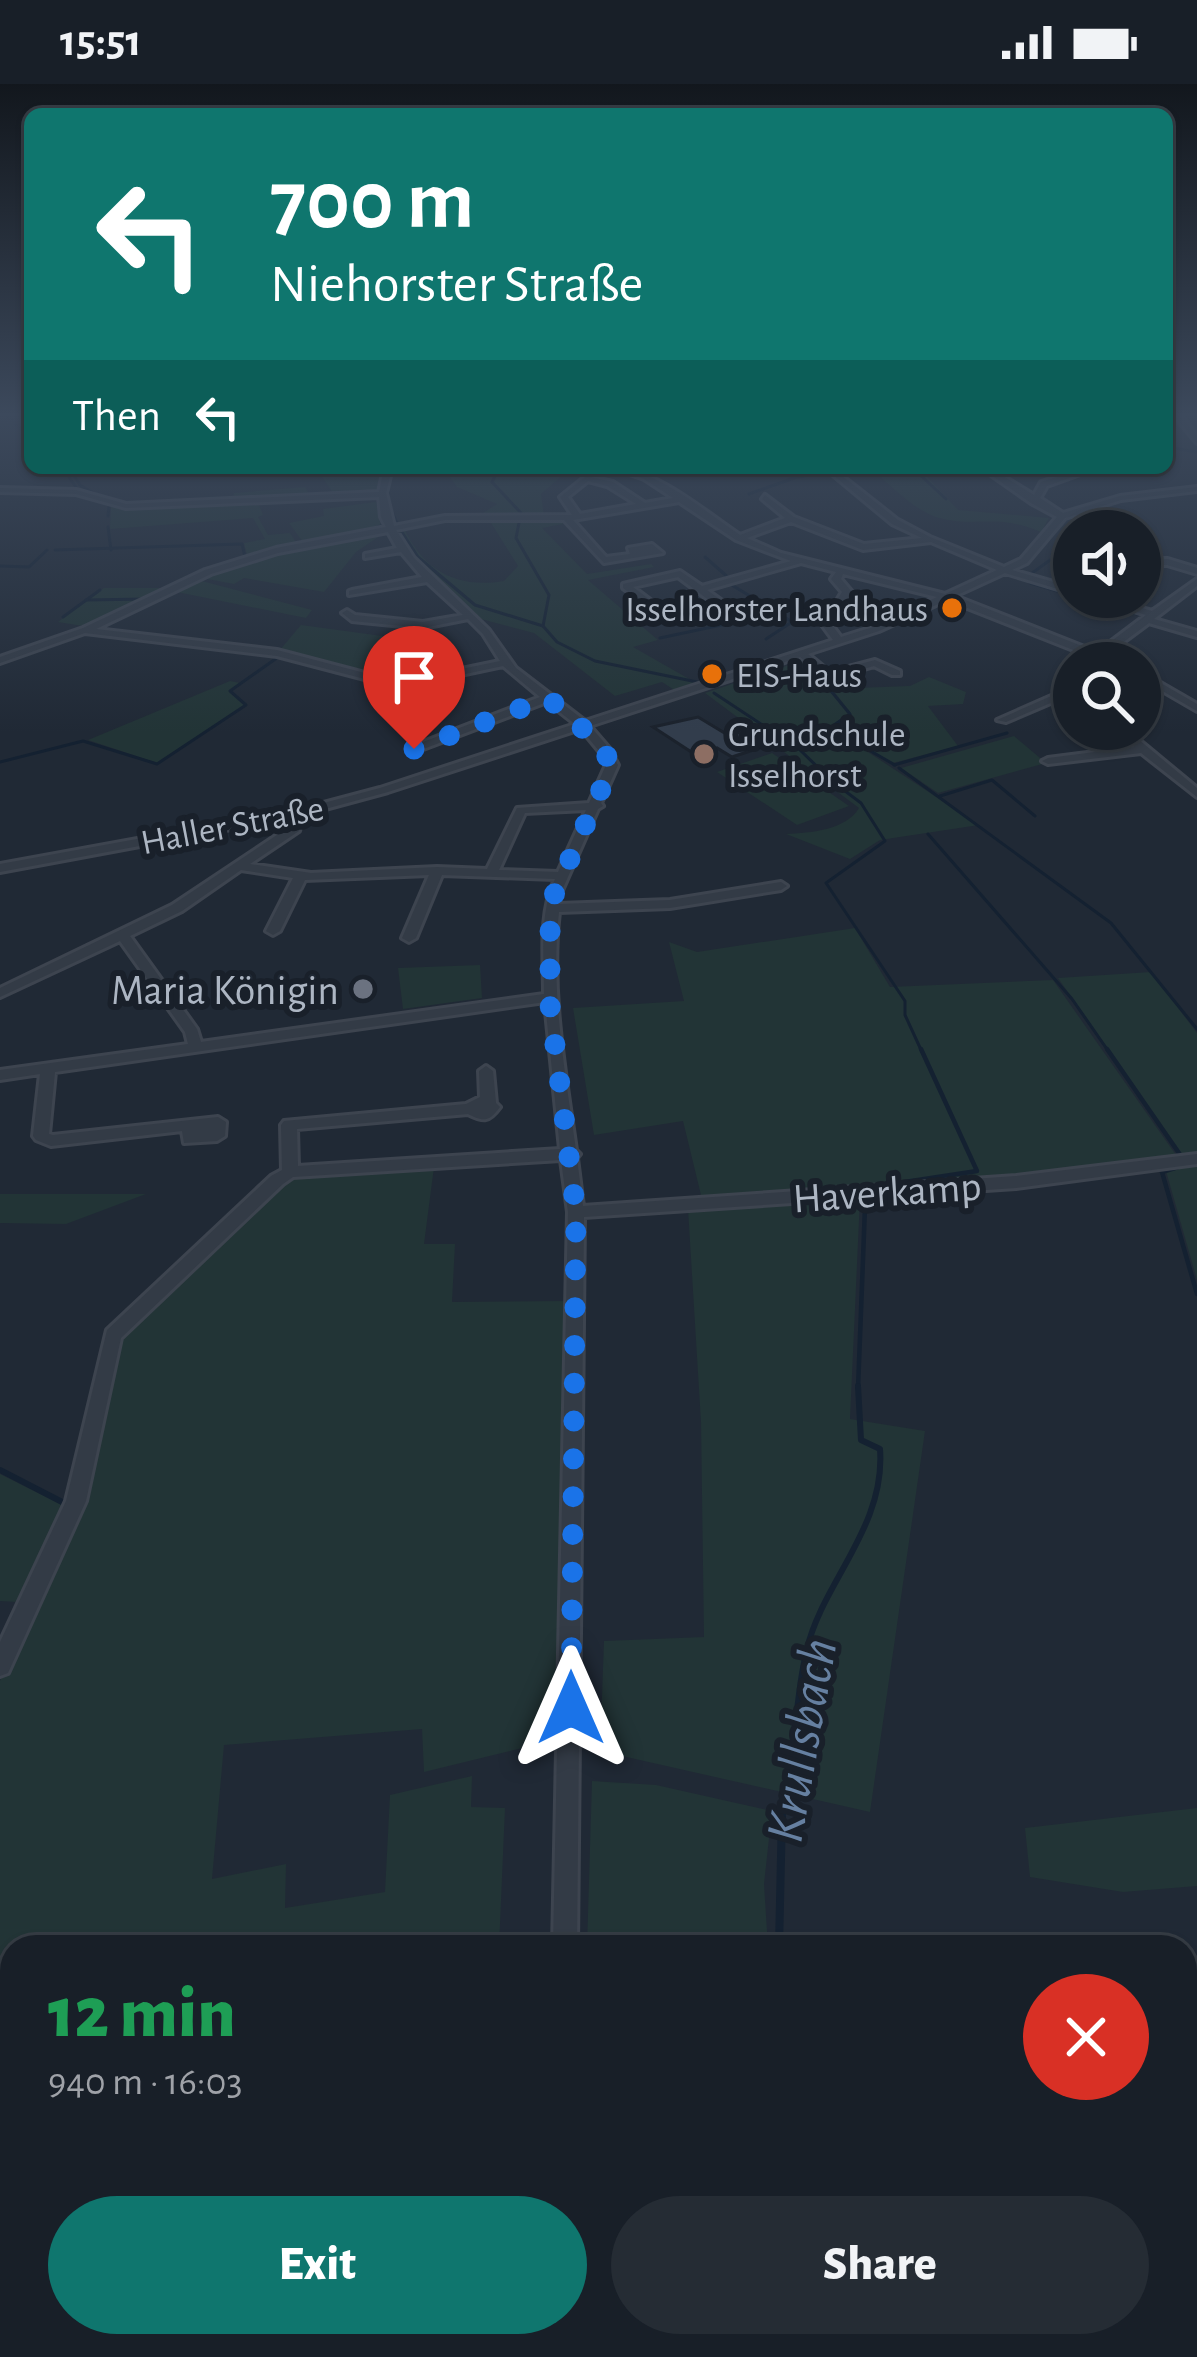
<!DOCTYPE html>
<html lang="en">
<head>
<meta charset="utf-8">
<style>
  body { margin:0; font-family:"Alegreya Sans",sans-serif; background:#252c34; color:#f1f3f6; height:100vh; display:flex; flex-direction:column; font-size:45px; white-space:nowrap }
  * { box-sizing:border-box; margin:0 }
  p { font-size:39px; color:#9fa2a8 }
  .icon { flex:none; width:66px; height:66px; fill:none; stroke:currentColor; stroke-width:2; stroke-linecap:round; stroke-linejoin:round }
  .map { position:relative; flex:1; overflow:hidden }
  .panel { position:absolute; left:0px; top:1851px; width:1197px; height:423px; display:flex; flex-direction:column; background:#181f28; border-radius:36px 36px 0 0; box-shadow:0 3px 9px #0004,0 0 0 3px #363d45 }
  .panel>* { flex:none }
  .banner { position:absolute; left:24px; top:24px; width:1149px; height:366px; border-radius:18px; box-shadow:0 3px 9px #0004,0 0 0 3px #363d45; background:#0f766e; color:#fff; overflow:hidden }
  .fabs { position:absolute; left:1053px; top:426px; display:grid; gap:24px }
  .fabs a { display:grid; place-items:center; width:108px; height:108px; border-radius:50%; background:#181f28; box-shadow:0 3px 9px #0004,0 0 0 3px #363d45; font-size:60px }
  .pin { position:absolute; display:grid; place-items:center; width:102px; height:102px; color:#fff; margin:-123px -51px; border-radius:50% 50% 50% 0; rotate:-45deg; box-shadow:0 0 12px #0007 }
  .pin .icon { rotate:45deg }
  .me { position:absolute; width:132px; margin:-66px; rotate:0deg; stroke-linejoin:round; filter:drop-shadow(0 0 9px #0008) }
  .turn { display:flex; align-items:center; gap:42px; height:252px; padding:0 48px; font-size:54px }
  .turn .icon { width:156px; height:156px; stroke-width:2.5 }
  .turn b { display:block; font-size:84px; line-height:102px }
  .then { display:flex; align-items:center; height:114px; padding:0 48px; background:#0003; gap:24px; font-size:45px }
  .round { display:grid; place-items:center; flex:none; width:126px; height:126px; border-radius:63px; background:#252c34 }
  .overview { display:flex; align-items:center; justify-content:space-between; height:204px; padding:0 48px }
  h1 { font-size:72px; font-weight:800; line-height:90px; color:#1e9e55 }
  .cta { display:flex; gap:24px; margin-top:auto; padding:24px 48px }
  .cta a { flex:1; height:138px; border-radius:72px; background:#0f766e; color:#fff; font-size:48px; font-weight:800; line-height:138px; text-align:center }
  .cta a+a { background:#252c34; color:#f1f3f6 }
  .status { display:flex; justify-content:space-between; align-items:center; height:84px; padding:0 60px; background:#181f28; direction:ltr }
  .status svg { height:33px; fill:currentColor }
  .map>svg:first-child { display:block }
  .green { fill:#223436 }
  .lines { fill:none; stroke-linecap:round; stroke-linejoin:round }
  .stream-far3 { stroke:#142131; stroke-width:3 }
  .stream-far2 { stroke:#142131; stroke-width:4.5 }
  .stream-far1 { stroke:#142131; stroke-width:6 }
  .stream { stroke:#142131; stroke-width:8 }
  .building { fill:#323d4c; stroke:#1b222c; stroke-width:3 }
  .minor-casing { stroke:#3d444f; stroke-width:6 }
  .minor { fill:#333b46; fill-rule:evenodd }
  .route { stroke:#1a73e8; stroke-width:21; stroke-dasharray:0 37.8 }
  .food-dot { fill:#e8710a; stroke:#19202a; stroke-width:4.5 }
  .education-dot { fill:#8d6e63; stroke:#19202a; stroke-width:4.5 }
  .worship-dot { fill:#6b7280; stroke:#19202a; stroke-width:4.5 }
  .labels { text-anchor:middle; stroke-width:12; stroke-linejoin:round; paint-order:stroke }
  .far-poi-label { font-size:36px; fill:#adb6c3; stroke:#19202a; text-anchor:start }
  .far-street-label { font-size:36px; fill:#adb6c3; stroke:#19202a }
  .poi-label { font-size:42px; fill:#adb6c3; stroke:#19202a; text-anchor:end }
  .street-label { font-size:42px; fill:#adb6c3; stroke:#19202a }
  .near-water-label { font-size:54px; font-style:italic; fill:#6680a1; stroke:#19202a }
</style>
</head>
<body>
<div class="status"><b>15:51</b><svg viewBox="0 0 49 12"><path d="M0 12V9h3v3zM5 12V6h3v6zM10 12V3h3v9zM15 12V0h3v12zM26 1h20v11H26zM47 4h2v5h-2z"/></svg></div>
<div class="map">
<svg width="1197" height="2273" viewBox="0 0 1197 2273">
  <rect width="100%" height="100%" fill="#202935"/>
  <!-- green -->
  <g class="green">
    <polygon points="316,384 381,384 378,408 375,409 127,421 114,419 232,415 234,409 305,403 311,412 334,410"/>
    <polygon points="456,384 571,384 541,410 544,433 480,431 497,420 457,403 447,389"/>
    <path d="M870,384L921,386L958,426L1049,434L1041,448C996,429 980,444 939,434C916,428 888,399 870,384Z"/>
    <polygon points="258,418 263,431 258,433 268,451 290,449 297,460 247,471 244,459 265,455 253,434 110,445 111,423"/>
    <polygon points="376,418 381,443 303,458 289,439 324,432 323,425"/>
    <path d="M488,434L560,436L563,440L542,444L587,490L651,480L654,483L588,496L658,556L633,563L698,600L676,607L662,598L615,612L534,549L481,535L431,493L398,446L403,442C423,487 457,505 504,497L518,482Z"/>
    <polygon points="387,447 356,468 324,508 244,494 234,500 202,494 252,474"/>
    <polygon points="198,496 312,526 306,534 172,507"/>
    <polygon points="104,504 167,504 89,543 58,538"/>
    <polygon points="301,541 456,562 442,579 446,590 388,596 279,567"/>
    <path d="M804,576L848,630L802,665L835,647L852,631L832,605L910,602L929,593L966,608L963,620L928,622L958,662L893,679L842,651L979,741L880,756L850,775L786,750C810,749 846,746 859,724L705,609Z"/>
    <polygon points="230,597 240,599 229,607 244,621 157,679 88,656"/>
    <polygon points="1014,652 1046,679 938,709 901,684"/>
    <polygon points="772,669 849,722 797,741 717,688"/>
    <polygon points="855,844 890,903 1053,896 1176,1071 992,1095 702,1115 683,1037 594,1051 573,924 684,917 669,858 697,868"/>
    <polygon points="480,881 482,914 403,925 398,884"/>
    <polygon points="1151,888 1197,949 1197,1069 1182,1070 1058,894"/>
    <polygon points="1197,1080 1197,1196 1166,1087"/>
    <polygon points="434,1083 424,1160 455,1160 452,1218 567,1217 555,1656 424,1688 422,1645 224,1661 212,1795 286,1780 285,1824 385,1808 390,1711 472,1692 471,1723 505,1724 499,1863 12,1863 12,2262 18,2262 16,2273 0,2273 0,1597 82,1418 121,1250 279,1100 293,1092"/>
    <polygon points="0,1110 146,1110 66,1140 0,1139"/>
    <polygon points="860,1114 850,1335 925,1347 870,1728 600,1667 604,1557 704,1553 701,1338 688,1125"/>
    <polygon points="0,1390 64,1422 18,1518 0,1517"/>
    <polygon points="592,1697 656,1701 772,1727 764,1800 768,1863 587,1863"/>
    <polygon points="1197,1724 1197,1802 1123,1808 1030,1793 1025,1744"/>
    <rect x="581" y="2262" width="214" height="11"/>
  </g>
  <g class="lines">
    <!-- stream-far3 -->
    <g class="stream-far3">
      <polyline points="6,331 30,354"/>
      <polyline points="1167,363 1197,368"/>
      <polyline points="69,384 80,401 101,414"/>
      <polyline points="499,384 492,398 521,429 516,454 549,511 543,542"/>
      <polyline points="761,384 790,392"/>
      <polyline points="904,384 916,387 946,415"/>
      <polyline points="66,389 78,406"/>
      <polyline points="799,393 851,384"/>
      <polyline points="749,410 797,393"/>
      <polyline points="388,415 389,399"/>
      <polyline points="388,419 397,439"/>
      <polyline points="108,432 109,423"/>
      <polyline points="108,443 111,466"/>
      <polyline points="400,445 418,473 475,521 543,542 557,558 595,577 702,599"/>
      <polyline points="368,446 384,441"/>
      <polyline points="55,466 242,460 245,473"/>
      <polyline points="705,473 730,495"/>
      <polyline points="227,479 262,468"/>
      <polyline points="0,482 29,483 47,466"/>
      <polyline points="1028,492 1057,471"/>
      <polyline points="1030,499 1074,512"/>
      <polyline points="1078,513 1144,532"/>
      <polyline points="86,516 146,515"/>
      <polyline points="63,533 100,506"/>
      <polyline points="96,551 132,555"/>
      <polyline points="660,554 778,529 730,500"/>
      <polyline points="766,555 792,538 778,529"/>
      <polyline points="714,609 799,665 835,700"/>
      <polyline points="834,646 895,681"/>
      <polyline points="799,665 850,630 809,580"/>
      <polyline points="0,678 83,657 157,680 246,621 230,607 281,571"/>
      <polyline points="894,681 1007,649"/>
      <polyline points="899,684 1111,839 1197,945"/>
      <polyline points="841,704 861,719 885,757 826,799 905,917 905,931 922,968"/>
      <polyline points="940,712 992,696 1035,732"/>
      <polyline points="928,750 1072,915 1109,968"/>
    </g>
    <!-- stream-far2 -->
    <g class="stream-far2">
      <polyline points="1107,965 1181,1072"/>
      <polyline points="1178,1083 1162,1088 1197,1210"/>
      <polyline points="885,1101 977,1087 921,965"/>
      <polyline points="858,1305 865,1123 870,1114"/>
    </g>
    <!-- stream-far1 -->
    <g class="stream-far1">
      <polyline points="0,1386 66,1420"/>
      <path d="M781,1732C797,1677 793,1620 807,1565C822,1499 886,1443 880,1365L861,1356L858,1302"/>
    </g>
    <!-- stream -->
    <g class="stream">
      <polyline points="779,1863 782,1729"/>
      <polyline points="807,2262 808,2273"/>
    </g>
  </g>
  <!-- building -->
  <polygon class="building" points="698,633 728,651 738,648 762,663 732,673 717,664 696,671 653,643"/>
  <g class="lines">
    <defs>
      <g id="minor">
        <polygon points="1173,330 1180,330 1197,352 1197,359"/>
        <path d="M384,384H392L386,409L394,442L445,432L572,431L560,413L586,392L613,398L645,419L673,414L644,395L612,384C656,384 704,427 740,451L785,434L762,415L765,411L794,433L864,460L922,454L892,440L833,391L836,387L898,436L930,453L1004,483L1021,475L1057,433L1031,419L981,384H990L1034,411L1041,398L1086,384V388L1047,402L1040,414L1063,429L1120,412L1197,403V407L1121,416L1083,428L1098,433L1101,447H1093L1091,436L1075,431L1065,434L1027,479L1012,486L1074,504V510L1005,489L955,512L1097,568L1146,531L1089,513H1104L1152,527L1197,495V502L1154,535L1197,547V553L1149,539L1106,571L1121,579L1100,576L1088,579L1087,577L1091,573L947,516L879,547L808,570L830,588L875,576L900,587V591H892L874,582L828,595L800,573L590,642L609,664L618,681L601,719L603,722L598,725L560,811L559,820L670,816L781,798L787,802L781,806L670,824L559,828C550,907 565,987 576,1066L580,1070L577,1074L583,1122L1016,1092L1197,1070V1080L1016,1104L584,1133L577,1863H553L568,1128L561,1076L293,1093L283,1100L121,1254L86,1417L8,1589L0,1592V1558L66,1417L107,1246L271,1092L282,1086L281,1041L284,1037L466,1020L480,1013L479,987L486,982L493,987L496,1019L500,1023C489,1038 484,1038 468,1030L297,1045L298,1082L560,1065L545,918L55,988L49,1050L53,1051L218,1033L226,1038L225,1052L217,1057L184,1059L182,1047L51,1062L36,1056L33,1052L40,990L0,996V986L188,960L185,948L120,857L0,913V904L172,821L289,743L290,734L0,788V780L301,725L380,704L575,640L547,618L418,667H410V663L540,613L503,582L399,604L277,572L85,549L0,579V573L83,544L205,486L276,464L386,443L381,433L379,413L126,424L76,410L0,408V404L76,406L126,420L379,408ZM588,397L607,402L636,420L580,430L568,413ZM679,418L736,456L791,477L702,502L680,487L623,500V504L668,537L729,526V522L707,506L801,479L836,488L831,495L842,508L822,541L833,556L585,637L516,584L489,546L414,474L396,446L445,436H564L604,479L663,469L652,460L628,464L630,470L606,473L573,436ZM791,438L863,466L931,458L997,486L945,510L781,469L747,454ZM388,448L397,464L365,470V474L401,468L422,493L352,506L349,507V511L427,498L463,531L423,538L355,531L347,526L342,529L352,537L423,544L468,535L483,550L500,577L399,598L277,566L96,545L211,490L278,469ZM843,490L937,513L873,543L841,553L832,541L852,508L841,495ZM678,493L718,523L670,531L633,503ZM581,645L599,667L606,681L589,719L517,724L487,785L437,783L311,789L250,780L299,747L303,731L388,708ZM586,726L558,788L499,786L525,729ZM241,786L293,794L266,847L273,851L280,847L305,796L429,791L402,854L409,858L416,854L442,791L555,795C539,830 544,871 544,910L201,958L197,945L130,852L182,827Z"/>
        <polygon points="1140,461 1153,467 1149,470 1140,467"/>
        <polygon points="1140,475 1168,475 1197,484 1197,490 1167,481 1140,481"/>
        <polygon points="1140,587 1197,620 1197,627 1140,594"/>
        <polygon points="1074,602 1074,609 1006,638 997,636"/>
        <polygon points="1114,645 1126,645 1197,704 1197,713 1141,669 1048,680 1042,677 1048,674 1134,663"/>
        <rect x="540" y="2262" width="30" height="11"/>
      </g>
    </defs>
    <!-- minor casing -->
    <use href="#minor" class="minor-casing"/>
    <!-- minor -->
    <use href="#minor" class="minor"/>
  </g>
  <!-- sky -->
  <linearGradient id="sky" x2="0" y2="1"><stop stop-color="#12171d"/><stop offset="0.51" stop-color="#3c495c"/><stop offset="1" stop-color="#3c495c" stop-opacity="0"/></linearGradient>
  <rect width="1197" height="648" fill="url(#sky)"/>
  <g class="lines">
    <!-- route -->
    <polyline class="route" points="414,665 548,614 599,659 612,681 554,811 550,848 550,921 576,1128 571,1624"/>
  </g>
  <!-- markers -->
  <g class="food-dot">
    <circle cx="952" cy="524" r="12"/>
    <circle cx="712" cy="590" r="12"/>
  </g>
  <circle class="education-dot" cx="704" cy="670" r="12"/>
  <circle class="worship-dot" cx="363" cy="905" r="12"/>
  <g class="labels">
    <!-- far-poi labels -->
    <g class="far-poi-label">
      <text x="928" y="537" text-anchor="end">Isselhorster Landhaus</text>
      <text x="736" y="603">EIS-Haus</text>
      <text x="728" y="662">Grundschule<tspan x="728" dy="41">Isselhorst</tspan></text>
    </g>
    <!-- far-street labels -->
    <g class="far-street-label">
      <text transform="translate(232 740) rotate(-11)" y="13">Haller Straße</text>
    </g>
    <!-- poi labels -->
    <g class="poi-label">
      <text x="339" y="920">Maria Königin</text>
    </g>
    <!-- street labels -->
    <g class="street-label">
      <text transform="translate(887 1107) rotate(-4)" y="15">Haverkamp</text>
    </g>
    <!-- near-water labels -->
    <g class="near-water-label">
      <text transform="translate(800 1656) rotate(-80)" y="19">Krullsbach</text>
    </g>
  </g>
</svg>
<div class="fabs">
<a><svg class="icon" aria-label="sound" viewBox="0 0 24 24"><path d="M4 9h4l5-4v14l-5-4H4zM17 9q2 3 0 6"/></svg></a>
<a><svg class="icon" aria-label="search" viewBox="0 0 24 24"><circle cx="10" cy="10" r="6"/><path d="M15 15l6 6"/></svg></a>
</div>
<div class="pin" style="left:414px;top:665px;background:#d93025"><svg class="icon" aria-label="arrive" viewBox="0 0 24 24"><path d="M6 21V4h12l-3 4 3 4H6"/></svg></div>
<svg class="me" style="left:571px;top:1624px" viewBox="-20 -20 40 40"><path d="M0-17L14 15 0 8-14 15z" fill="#1a73e8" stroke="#fff" stroke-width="4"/></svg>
<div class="banner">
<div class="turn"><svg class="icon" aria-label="left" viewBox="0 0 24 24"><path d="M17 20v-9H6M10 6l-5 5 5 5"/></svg><div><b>700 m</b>Niehorster Straße</div></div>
<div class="then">Then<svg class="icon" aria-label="left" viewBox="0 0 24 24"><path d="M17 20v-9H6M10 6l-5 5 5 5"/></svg></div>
</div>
<section class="panel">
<div class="overview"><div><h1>12 min</h1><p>940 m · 16:03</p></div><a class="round" style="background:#d93025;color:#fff"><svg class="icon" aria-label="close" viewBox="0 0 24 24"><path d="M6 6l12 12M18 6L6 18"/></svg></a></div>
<div class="cta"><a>Exit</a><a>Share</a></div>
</section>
</div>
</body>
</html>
